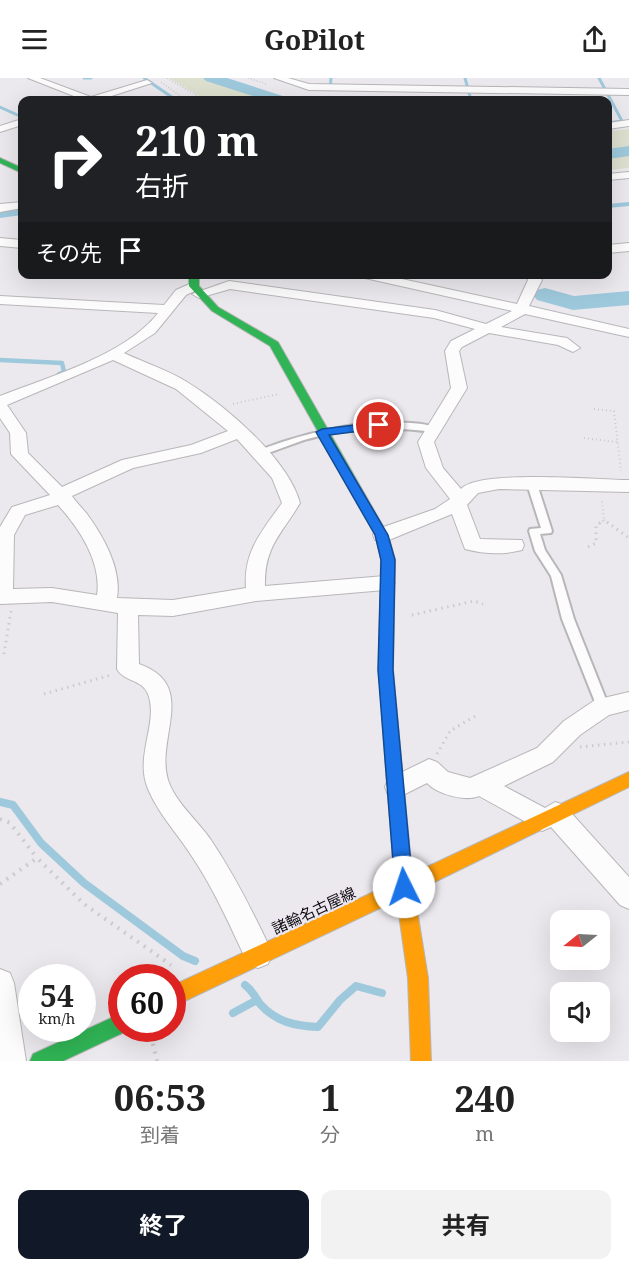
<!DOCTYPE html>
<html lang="ja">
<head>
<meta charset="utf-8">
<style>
  body { margin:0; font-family:"Noto Serif","Noto Sans JP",serif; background:#f2f2f2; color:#222; height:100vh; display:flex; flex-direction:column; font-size:22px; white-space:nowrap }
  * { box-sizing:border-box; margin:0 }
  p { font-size:20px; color:#767676 }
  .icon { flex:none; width:33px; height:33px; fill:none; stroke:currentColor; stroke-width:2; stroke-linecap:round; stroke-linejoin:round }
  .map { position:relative; height:983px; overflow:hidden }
  .panel { display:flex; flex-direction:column; background:#fff; flex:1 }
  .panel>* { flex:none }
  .hud { position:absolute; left:18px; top:18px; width:594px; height:183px; border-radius:12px; box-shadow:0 6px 24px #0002; background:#202124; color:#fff; overflow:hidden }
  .needle { width:39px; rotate:252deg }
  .controls { position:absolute; left:550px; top:832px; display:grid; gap:12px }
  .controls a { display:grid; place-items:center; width:60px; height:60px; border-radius:12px; background:#fff; box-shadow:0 6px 24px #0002; font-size:30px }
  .speed { position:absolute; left:18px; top:886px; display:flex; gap:12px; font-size:30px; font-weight:700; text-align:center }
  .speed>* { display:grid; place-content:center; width:78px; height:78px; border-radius:50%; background:#fff; box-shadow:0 6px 24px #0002; line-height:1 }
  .speed small { font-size:15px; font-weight:400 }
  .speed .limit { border:9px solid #d22; background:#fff; color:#111 }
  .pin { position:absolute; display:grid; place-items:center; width:51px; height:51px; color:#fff; margin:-26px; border:3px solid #fff; border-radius:50%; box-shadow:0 2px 6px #0007 }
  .me { position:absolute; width:66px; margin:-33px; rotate:356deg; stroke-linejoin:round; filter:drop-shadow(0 0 4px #0008) }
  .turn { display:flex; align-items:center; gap:21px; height:126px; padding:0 18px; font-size:27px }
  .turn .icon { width:78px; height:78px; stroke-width:2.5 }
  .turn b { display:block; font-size:42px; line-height:51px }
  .then { display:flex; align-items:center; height:57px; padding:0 18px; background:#0003; gap:12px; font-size:22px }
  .eta { display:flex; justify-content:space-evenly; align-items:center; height:102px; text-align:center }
  .eta b { font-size:36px; font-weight:700; line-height:42px }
  .primary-button { display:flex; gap:12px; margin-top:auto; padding:12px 18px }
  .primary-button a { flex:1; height:69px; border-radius:12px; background:#111827; color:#fff; font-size:24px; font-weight:700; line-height:69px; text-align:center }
  .primary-button a+a { background:#f2f2f2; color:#222 }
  header { display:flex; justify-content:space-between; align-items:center; height:78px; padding:0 18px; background:#fff; font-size:27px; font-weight:700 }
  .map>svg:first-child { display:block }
  .green { fill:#dde0ce }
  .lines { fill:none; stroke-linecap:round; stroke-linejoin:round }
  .stream-far3 { stroke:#9ec9dc; stroke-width:3 }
  .stream-far2 { stroke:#9ec9dc; stroke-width:4 }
  .stream-far1 { stroke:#9ec9dc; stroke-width:4.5 }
  .stream { stroke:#9ec9dc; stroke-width:8 }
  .river { fill:#9ec9dc; fill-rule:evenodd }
  .lane-casing { stroke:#b8b6b9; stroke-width:4 }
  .street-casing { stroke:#b8b6b9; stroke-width:2 }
  .fast-casing { stroke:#b8b6b9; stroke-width:2 }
  .slow-casing { stroke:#b8b6b9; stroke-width:2 }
  .path-far3 { stroke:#cbcbcb; stroke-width:1.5; stroke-dasharray:1 2; stroke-linecap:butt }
  .path-far2 { stroke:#cbcbcb; stroke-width:2; stroke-dasharray:1 3; stroke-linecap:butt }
  .path-far1 { stroke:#cbcbcb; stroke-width:3; stroke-dasharray:1.5 4.5; stroke-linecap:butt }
  .path { stroke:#cbcbcb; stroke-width:4; stroke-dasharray:2 6; stroke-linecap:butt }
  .lane { fill:#fcfcfc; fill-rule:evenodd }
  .street { fill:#fcfcfc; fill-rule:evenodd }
  .fast { fill:#30b455; fill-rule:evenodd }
  .slow { fill:#ff9f0a; fill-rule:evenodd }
  .route { fill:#1a73e8; stroke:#114b97; stroke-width:1.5 }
  .labels { text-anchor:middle; stroke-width:4.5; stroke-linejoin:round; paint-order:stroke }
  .street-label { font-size:15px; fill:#0e0d0f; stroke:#ece7f0 }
</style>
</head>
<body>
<header><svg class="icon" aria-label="menu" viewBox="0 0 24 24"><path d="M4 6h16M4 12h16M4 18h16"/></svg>GoPilot<svg class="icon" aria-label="share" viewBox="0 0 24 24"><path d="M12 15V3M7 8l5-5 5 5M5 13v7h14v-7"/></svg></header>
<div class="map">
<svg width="629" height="983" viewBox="0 0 629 983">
  <rect width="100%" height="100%" fill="#ece9ee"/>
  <!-- green -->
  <g class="green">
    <polygon points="169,0 201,0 273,22 206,22"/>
    <polygon points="629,51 629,90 608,92 608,53"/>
  </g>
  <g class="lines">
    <!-- stream-far3 -->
    <g class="stream-far3">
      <polyline points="84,0 91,0"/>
      <polyline points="144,0 176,22"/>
      <polyline points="465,0 471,22"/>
      <polyline points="599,0 622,43 608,45"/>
      <polyline points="330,12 331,0"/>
      <polyline points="0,29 22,39"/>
    </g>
    <!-- stream-far2 -->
    <polyline class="stream-far2" points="608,128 629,126"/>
    <!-- stream-far1 -->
    <polyline class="stream-far1" points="0,282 62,285 64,294 59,296"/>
    <!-- stream -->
    <g class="stream">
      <polyline points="0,724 13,727 41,765 84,805 183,878 195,883"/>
      <path d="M245,907C252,912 255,919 260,926C276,944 295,948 318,949L340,922L356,908L382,915"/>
      <polyline points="233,935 257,922"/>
    </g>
    <!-- river -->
    <g class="river">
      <polygon points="203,0 227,0 286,19 288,22 265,22 206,3"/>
      <polygon points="629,68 629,78 608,81 608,71"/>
      <polygon points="22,125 22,137 0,140 0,128"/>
      <polygon points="545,210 574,218 629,213 629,227 573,232 537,222 533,217 537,212"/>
    </g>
    <defs>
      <g id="lane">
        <path d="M367,345C383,345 425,342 437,351L433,354C389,348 346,350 304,362C289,367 275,373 260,378L255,375L257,373C293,359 328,350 367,345Z"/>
        <polygon points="532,403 537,406 552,453 551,455 540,456 545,472 561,497 574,541 609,629 607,633 603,634 599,633 597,629 562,541 551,498 535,473 529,453 530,451 541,450 527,406"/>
      </g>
      <g id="street">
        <polygon points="28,0 40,0 91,19 147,2 152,5 99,22 84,22"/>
        <polygon points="274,0 288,0 309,6 629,11 629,17 309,12"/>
        <polygon points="22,41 22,47 0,54 0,48"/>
        <polygon points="629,42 629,48 608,51 608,45"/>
        <polygon points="629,94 629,100 608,102 608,96"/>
        <polygon points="22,124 22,130 0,134 0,126"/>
        <polygon points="0,160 22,162 22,170 0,168"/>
        <polygon points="629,165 629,173 608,175 608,167"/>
        <path d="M347,196H379L517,226L528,202L525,196H538L542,202L529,228L629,251V259L525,236L501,249L567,260L580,270L573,274L558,267L489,255L462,269L459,273L467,310L434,364L443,390L461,411C479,391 598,402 629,402V414L499,411L478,415L467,427L480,461L522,462L524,467L522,472C503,477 484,476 465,471L452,436L389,462H375L373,457L375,452L435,431L450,421L426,390L418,364L451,310L445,273L451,263L475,251L434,240L230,211L199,220L192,216L229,203L435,232L486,246L512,233Z"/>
        <path d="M194,204L199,205V211L186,217L155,255L124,275C145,285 168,292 187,304C226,328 288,381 300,425C282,456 264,468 265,508L385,498L392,500L395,505L392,510L385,512L256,523L173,538L138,537L139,586C199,607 155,660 168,702C175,724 198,743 211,762C233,795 251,830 268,866L272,876L268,886L258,890L248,886C231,850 215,813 193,780C178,756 159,737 148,711C134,678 159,645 148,616C142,601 124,604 117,591L118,535L52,524L0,526V449L12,429L50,417L11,376L10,355L0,340V318C48,299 126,277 158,235L0,226V218L164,227L176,212ZM113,282L176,311L228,353L191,367L122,382L62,409L28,375L26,355L7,327ZM237,361L272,400L282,425C262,453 243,474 246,510L173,522L117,520C122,491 103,458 87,436C82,430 76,424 72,418L133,390L201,375ZM58,427C79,450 102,484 97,517L52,510L13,511L14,457L25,437Z"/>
        <path d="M629,614V632L609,637L580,657L553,684L504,708L545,730L555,724L564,727L629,799V831L620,827L551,749L542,753L479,718C465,724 437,716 427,705L397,720L388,717L385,709L388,701L429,681L437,684L448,694L470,700L537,670L564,643L595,622Z"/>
        <polygon points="0,891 10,895 14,905 26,983 0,983"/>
      </g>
      <g id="fast">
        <polygon points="0,80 22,90 22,95 0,85"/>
        <polygon points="189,196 199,196 199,208 218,229 278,264 388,457 395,481 393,592 402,691 400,696 394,698 388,696 386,691 379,592 381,481 376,457 270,268 212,233 189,208"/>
        <polygon points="122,935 122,951 129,952 63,983 30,983 33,976"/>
      </g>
      <polygon id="slow" points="394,684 400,686 402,691 412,796 629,694 629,709 414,814 428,900 431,983 411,983 408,900 397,822 172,929 172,908 395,804 386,691 388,686"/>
    </defs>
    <!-- lane casing -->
    <use href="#lane" class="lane-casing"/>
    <!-- street casing -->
    <use href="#street" class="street-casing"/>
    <!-- fast casing -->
    <use href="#fast" class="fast-casing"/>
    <!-- slow casing -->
    <use href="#slow" class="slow-casing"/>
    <!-- path-far3 -->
    <g class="path-far3">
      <polyline points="167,0 204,22"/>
      <polyline points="248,0 267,6"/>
      <polyline points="161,4 186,22"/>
    </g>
    <!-- path-far2 -->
    <g class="path-far2">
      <polyline points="233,326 279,316"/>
      <polyline points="594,331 614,333 621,393"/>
      <polyline points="584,360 617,364"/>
      <polyline points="604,442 609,446"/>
      <polyline points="599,446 604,442 602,423"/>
    </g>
    <!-- path-far1 -->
    <g class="path-far1">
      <polyline points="607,444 629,460"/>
      <polyline points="588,469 596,465 596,448 601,444"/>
      <polyline points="412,537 474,523 483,526"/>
      <polyline points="4,576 11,533"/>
      <polyline points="44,616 111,597"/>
      <polyline points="580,669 629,664"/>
      <polyline points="437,676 450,653 477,637"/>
    </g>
    <!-- path -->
    <g class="path">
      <polyline points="0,741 10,745 37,780"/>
      <polyline points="0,806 37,780 84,826 171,887"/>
      <polyline points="151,958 157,983"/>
    </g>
    <!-- lane -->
    <use href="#lane" class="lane"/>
    <!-- street -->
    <use href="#street" class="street"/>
    <!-- fast -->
    <use href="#fast" class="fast"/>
    <!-- slow -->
    <use href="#slow" class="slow"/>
  </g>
  <!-- route -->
  <polygon class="route" points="379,344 384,347 383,350 329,357 388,457 395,482 393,592 413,809 411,816 404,818 398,816 395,809 378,592 381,482 375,457 316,354 322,351"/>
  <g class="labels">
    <!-- street labels -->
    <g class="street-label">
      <text transform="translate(314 833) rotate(-25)" y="5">諸輪名古屋線</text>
    </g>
  </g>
</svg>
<div class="controls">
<a><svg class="needle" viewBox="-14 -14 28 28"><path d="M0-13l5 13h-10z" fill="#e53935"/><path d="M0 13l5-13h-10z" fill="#767676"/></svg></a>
<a><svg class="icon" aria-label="sound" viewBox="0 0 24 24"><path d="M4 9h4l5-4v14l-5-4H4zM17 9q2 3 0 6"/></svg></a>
</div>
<div class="speed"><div>54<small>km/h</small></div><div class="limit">60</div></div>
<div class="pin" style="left:379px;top:347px;background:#d93025"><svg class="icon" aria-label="arrive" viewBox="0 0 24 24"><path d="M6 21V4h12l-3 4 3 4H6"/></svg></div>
<svg class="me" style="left:404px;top:809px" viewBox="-20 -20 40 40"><circle r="19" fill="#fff"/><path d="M0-13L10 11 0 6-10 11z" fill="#1a73e8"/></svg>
<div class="hud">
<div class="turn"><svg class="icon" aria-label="right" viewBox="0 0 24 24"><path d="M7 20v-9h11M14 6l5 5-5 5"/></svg><div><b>210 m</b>右折</div></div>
<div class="then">その先<svg class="icon" aria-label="arrive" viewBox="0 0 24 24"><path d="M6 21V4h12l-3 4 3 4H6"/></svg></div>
</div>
</div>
<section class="panel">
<div class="eta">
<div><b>06:53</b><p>到着</p></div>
<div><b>1</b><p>分</p></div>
<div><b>240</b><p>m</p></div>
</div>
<div class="primary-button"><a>終了</a><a>共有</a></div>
</section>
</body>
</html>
